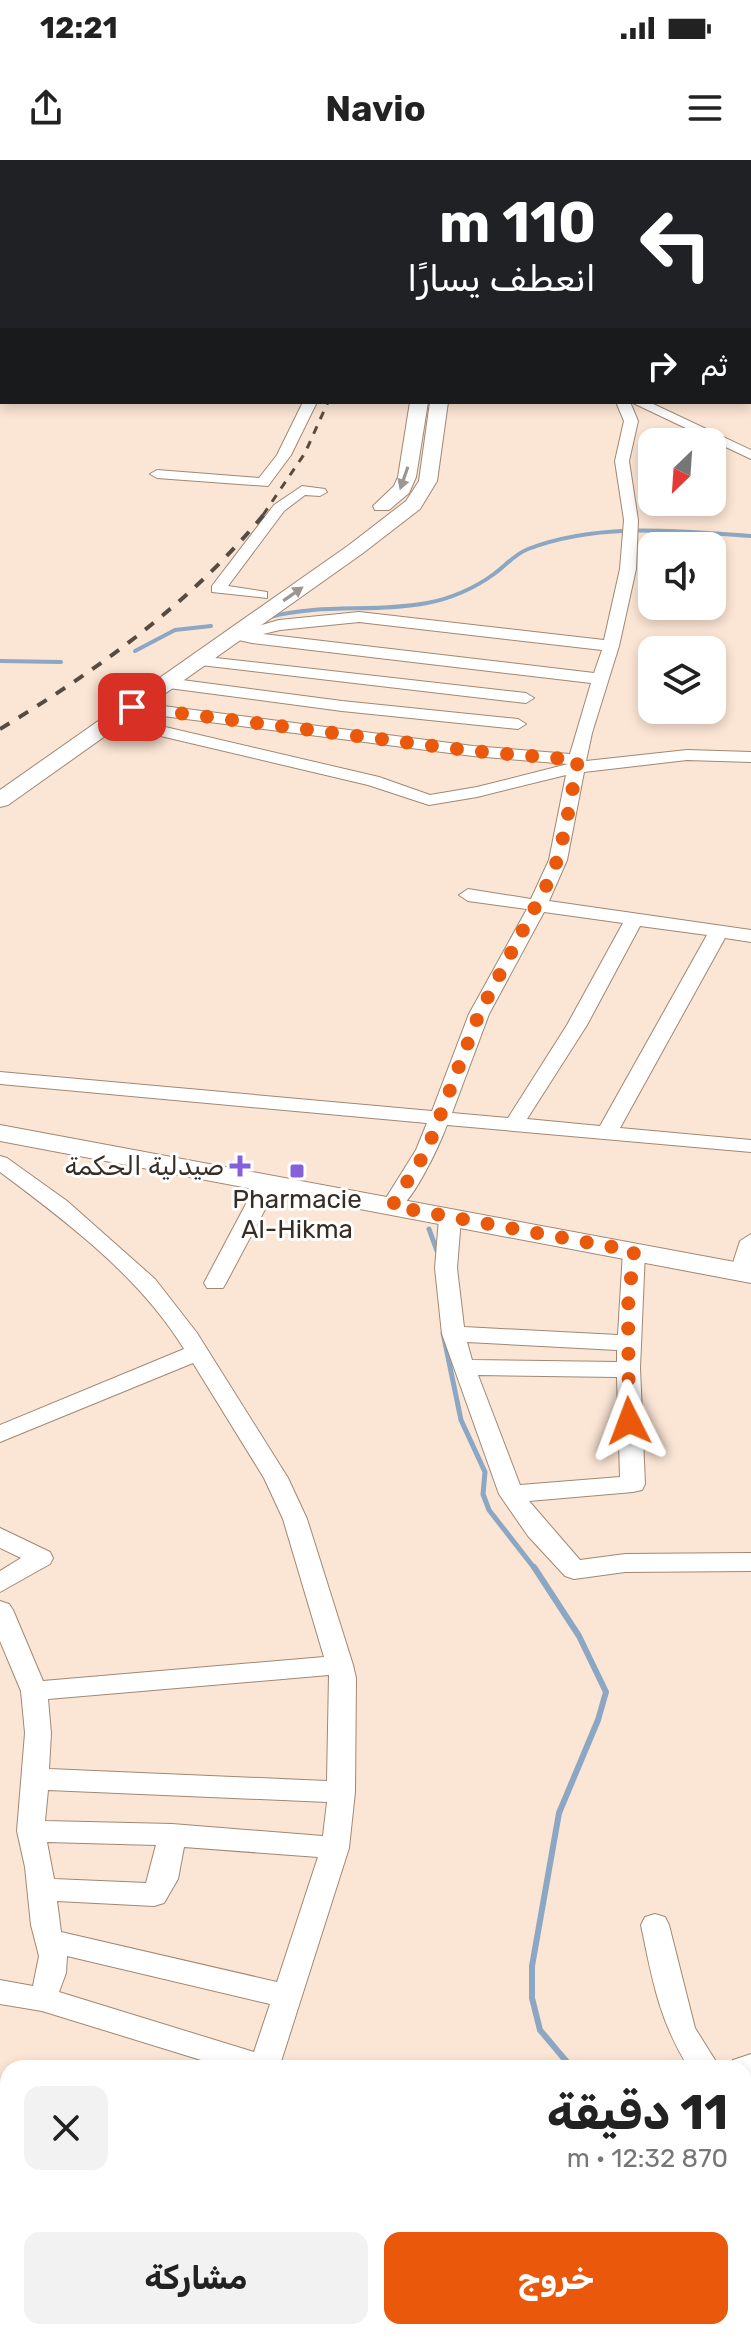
<!DOCTYPE html>
<html lang="ar">
<head>
<meta charset="utf-8">
<style>
  body { margin:0; font-family:Rubik,Vazirmatn,sans-serif; background:#f2f2f2; color:#222; direction:rtl; height:100vh; display:flex; flex-direction:column; font-size:30px; white-space:nowrap }
  * { box-sizing:border-box; margin:0 }
  p { font-size:26px; color:#767676 }
  .icon { flex:none; width:44px; height:44px; fill:none; stroke:currentColor; stroke-width:2; stroke-linecap:round; stroke-linejoin:round }
  .map { position:relative; flex:1; overflow:hidden; direction:ltr }
  .panel { position:absolute; left:0px; top:1900px; width:752px; height:280px; display:flex; flex-direction:column; background:#fff; border-radius:24px 24px 0 0; box-shadow:0 4px 12px #0003; direction:rtl }
  .panel>* { flex:none }
  .top-card { position:absolute; left:0px; top:0px; width:752px; height:244px; box-shadow:0 4px 12px #0003; direction:rtl; background:#202124; color:#fff; overflow:hidden }
  .needle { width:52px; rotate:205deg }
  .controls { position:absolute; left:638px; top:268px; display:grid; gap:16px }
  .controls a { display:grid; place-items:center; width:88px; height:88px; border-radius:16px; background:#fff; box-shadow:0 4px 12px #0003; font-size:40px }
  .pin { position:absolute; display:grid; place-items:center; width:68px; height:68px; color:#fff; margin:-34px; border-radius:16px; box-shadow:0 4px 12px #0006 }
  .me { position:absolute; width:88px; margin:-44px; rotate:357deg; stroke-linejoin:round; filter:drop-shadow(0 0 6px #0008) }
  .turn { display:flex; align-items:center; gap:28px; height:168px; padding:0 24px; font-size:36px }
  .turn .icon { width:104px; height:104px; stroke-width:2.5 }
  .turn b { display:block; font-size:56px; line-height:68px }
  .then { display:flex; align-items:center; height:76px; padding:0 24px; background:#0003; gap:16px; font-size:30px }
  .round { display:grid; place-items:center; flex:none; width:84px; height:84px; border-radius:16px; background:#f2f2f2 }
  .summary { display:flex; align-items:center; justify-content:space-between; height:136px; padding:0 24px }
  h1 { font-size:48px; font-weight:700; line-height:60px }
  .primary-button { display:flex; gap:16px; margin-top:auto; padding:16px 24px }
  .primary-button a { flex:1; height:92px; border-radius:16px; background:#ea580c; color:#fff; font-size:32px; font-weight:700; line-height:92px; text-align:center }
  .primary-button a+a { background:#f2f2f2; color:#222 }
  .status { display:flex; justify-content:space-between; align-items:center; height:56px; padding:0 40px; background:#fff; direction:ltr }
  .status svg { height:22px; fill:currentColor }
  header { display:flex; justify-content:space-between; align-items:center; height:104px; padding:0 24px; background:#fff; font-size:36px; font-weight:700 }
  .map>svg:first-child { display:block }
  .lines { fill:none; stroke-linecap:round; stroke-linejoin:round }
  .stream-far2 { stroke:#8ba7c3; stroke-width:4 }
  .stream-far1 { stroke:#8ba7c3; stroke-width:5 }
  .stream { stroke:#8ba7c3; stroke-width:6 }
  .minor-casing { stroke:#a08873; stroke-width:2 }
  .major-casing { stroke:#a08873; stroke-width:2 }
  .highway-casing { stroke:#a08873; stroke-width:2 }
  .minor { fill:#fff; fill-rule:evenodd }
  .major { fill:#fff; fill-rule:evenodd }
  .highway { fill:#fff; fill-rule:evenodd }
  .rail-far1 { stroke:#574b41; stroke-width:3; stroke-dasharray:8 8; stroke-linecap:butt }
  .rail { stroke:#574b41; stroke-width:4; stroke-dasharray:11 11; stroke-linecap:butt }
  .oneway { fill:#9b9692 }
  .route { stroke:#ea580c; stroke-width:14; stroke-dasharray:0 25.2 }
  .poi-dot { fill:#8660da; stroke:#fff; stroke-width:3 }
  .labels { text-anchor:middle; stroke-width:6; stroke-linejoin:round; paint-order:stroke }
  .poi-label { font-size:26px; fill:#372d25; stroke:#fff; text-anchor:end }
</style>
</head>
<body>
<div class="status"><b>12:21</b><svg viewBox="0 0 49 12"><path d="M0 12V9h3v3zM5 12V6h3v6zM10 12V3h3v9zM15 12V0h3v12zM26 1h20v11H26zM47 4h2v5h-2z"/></svg></div>
<header><svg class="icon" aria-label="menu" viewBox="0 0 24 24"><path d="M4 6h16M4 12h16M4 18h16"/></svg>Navio<svg class="icon" aria-label="share" viewBox="0 0 24 24"><path d="M12 15V3M7 8l5-5 5 5M5 13v7h14v-7"/></svg></header>
<div class="map">
<svg width="751" height="2180" viewBox="0 0 751 2180">
  <rect width="100%" height="100%" fill="#fbe5d4"/>
  <g class="lines">
    <!-- stream-far2 -->
    <g class="stream-far2">
      <path d="M270,457C322,443 375,453 427,443C450,439 475,428 494,414C505,406 515,394 528,389C599,362 677,371 751,376"/>
      <polyline points="135,491 175,470 211,466"/>
      <polyline points="0,501 61,502"/>
    </g>
    <!-- stream-far1 -->
    <g class="stream-far1">
      <polyline points="429,1069 437,1091"/>
      <polyline points="443,1173 461,1260 485,1312 483,1334 489,1350 535,1409"/>
    </g>
    <!-- stream -->
    <g class="stream">
      <polyline points="534,1407 579,1476 606,1532 598,1560 559,1653 532,1806 532,1838 540,1870 572,1908"/>
      <polyline points="732,2172 735,2180"/>
    </g>
    <defs>
      <g id="minor">
        <polygon points="109,0 124,0 126,2 111,2"/>
        <polygon points="167,0 181,0 183,2 169,2"/>
        <polygon points="590,0 606,0 608,2 592,2"/>
        <rect x="0" y="12" width="2" height="7"/>
        <rect x="750" y="33" width="1" height="8"/>
        <rect x="750" y="62" width="1" height="8"/>
        <rect x="750" y="136" width="1" height="8"/>
        <rect x="0" y="153" width="2" height="8"/>
        <rect x="750" y="168" width="1" height="8"/>
        <polygon points="303,242 317,242 291,295 268,326 157,318 150,314 157,310 259,318 277,295"/>
        <path d="M616,242H630L638,261L629,301L638,360L636,409L619,486L592,573L586,601L687,590L751,592V602L687,600L584,612L567,700L549,741L751,770V782L725,778L620,968L751,980V992L447,965C440,984 411,1048 392,1053L381,1046L416,990L427,963L0,924V912L432,951L469,854L527,749L468,741L459,735L468,729L531,739L549,700L566,615L477,637L429,645L368,625L114,565L106,560L114,555L379,617L430,635L477,627L568,604L473,596L132,552L124,547L132,542L473,586L570,594L591,523L252,483L234,479L232,476L234,473L279,460L359,452L604,480L620,409L624,360L615,301L624,261ZM359,462L602,490L594,513L263,474L280,470ZM544,752L623,763L567,865L508,958L452,953L489,854ZM640,766L707,775L600,966L527,959L587,865Z"/>
        <polygon points="631,242 649,242 751,290 751,299"/>
        <polygon points="302,326 325,329 327,332 320,336 305,335 284,351 228,426 267,432 267,438 212,432 212,426 274,345"/>
        <polygon points="198,496 526,533 534,538 526,543 192,504 192,498"/>
        <polygon points="167,518 342,541 518,559 526,564 518,569 342,551 161,527 159,523"/>
        <path d="M0,996L7,998L67,1041L155,1119L197,1173L288,1318L307,1359L353,1505L356,1518L355,1632L349,1688L279,1908H227L42,1851L0,1844V1820L33,1826L39,1796L31,1765L25,1707L17,1671L25,1573L21,1531L0,1481V1441L9,1444L13,1450L43,1521L324,1497L283,1359L264,1318L193,1203L0,1282V1265L184,1189C140,1117 67,1062 0,1012ZM329,1515L327,1621L49,1609L51,1573L48,1539ZM48,1630L327,1642L323,1676L172,1664L45,1661ZM47,1682L156,1685L146,1723L54,1719ZM184,1687L318,1697L277,1822L61,1772L57,1741L154,1746L164,1743L178,1719ZM67,1796L270,1844L254,1892L59,1832L66,1813Z"/>
        <polygon points="268,1017 279,1023 226,1123 223,1128 207,1128 204,1123 257,1023"/>
        <path d="M450,1051L461,1058L457,1108L464,1167L618,1175L623,1091L634,1084L645,1091L640,1208L645,1324L642,1330L633,1332L529,1341L580,1400L625,1394L751,1393V1411L625,1412L574,1419L565,1416L528,1376L499,1334L442,1174L435,1108L439,1058ZM467,1182L617,1190V1202L472,1200ZM478,1215L617,1217L620,1317L520,1325Z"/>
        <polygon points="751,1074 751,1114 741,1119 733,1117 730,1112 740,1081"/>
        <polygon points="0,1368 50,1392 53,1398 50,1404 0,1432 0,1411 21,1398 0,1388"/>
        <path d="M655,1754L665,1757L669,1765L695,1868L720,1908H689C659,1861 652,1818 641,1765L645,1757Z"/>
        <polygon points="751,1894 751,1919 744,1922 744,1908 730,1908 733,1900"/>
        <polygon points="744,1940 751,1943 751,1973 744,1970"/>
        <rect x="178" y="2172" width="32" height="8"/>
      </g>
      <g id="major">
        <polygon points="410,242 428,242 416,317 409,333 389,350 375,350 373,346 394,326 398,317"/>
        <polygon points="430,242 448,242 437,321 420,349 363,393 8,645 0,647 0,630 349,385 406,341 419,321"/>
        <polygon points="0,965 751,1105 751,1123 0,981"/>
      </g>
      <rect id="highway" x="750" y="142" width="1" height="12"/>
    </defs>
    <!-- minor casing -->
    <use href="#minor" class="minor-casing"/>
    <!-- major casing -->
    <use href="#major" class="major-casing"/>
    <!-- highway casing -->
    <use href="#highway" class="highway-casing"/>
    <!-- minor -->
    <use href="#minor" class="minor"/>
    <!-- major -->
    <use href="#major" class="major"/>
    <!-- highway -->
    <use href="#highway" class="highway"/>
    <!-- rail-far1 -->
    <polyline class="rail-far1" points="263,355 305,293 328,242"/>
    <!-- rail -->
    <path class="rail" d="M0,569C99,509 191,443 265,353"/>
  </g>
  <!-- one-way arrows -->
  <defs><path id="oneway-solid" d="M-6-.8H1V-3.2L6.5 0L1 3.2V.8H-6Z" transform="scale(2)"/></defs>
  <g class="oneway">
    <use href="#oneway-solid" transform="translate(404 318) rotate(109)"/>
    <use href="#oneway-solid" transform="translate(293 434) rotate(-35)"/>
  </g>
  <g class="lines">
    <!-- route -->
    <polyline class="route" points="132,547 473,591 578,600 565,670 554,711 479,854 427,990 392,1046 634,1091 628,1146 629,1261"/>
  </g>
  <!-- markers -->
  <g class="poi-dot">
    <path d="M236 994h8v8h8v8h-8v8h-8v-8h-8v-8h8z"/>
    <rect x="289" y="1003" width="16" height="16" rx="4"/>
  </g>
  <g class="labels">
    <!-- poi labels -->
    <g class="poi-label">
      <text x="224" y="1015">صيدلية الحكمة</text>
      <text x="297" y="1048" text-anchor="middle">Pharmacie<tspan x="297" dy="30">Al-Hikma</tspan></text>
    </g>
  </g>
</svg>
<div class="controls">
<a><svg class="needle" viewBox="-14 -14 28 28"><path d="M0-13l5 13h-10z" fill="#e53935"/><path d="M0 13l5-13h-10z" fill="#767676"/></svg></a>
<a><svg class="icon" aria-label="sound" viewBox="0 0 24 24"><path d="M4 9h4l5-4v14l-5-4H4zM17 9q2 3 0 6"/></svg></a>
<a><svg class="icon" aria-label="layers" viewBox="0 0 24 24"><path d="M12 4l9 5-9 5-9-5zM3 14l9 5 9-5"/></svg></a>
</div>
<div class="pin" style="left:132px;top:547px;background:#d93025"><svg class="icon" aria-label="arrive" viewBox="0 0 24 24"><path d="M6 21V4h12l-3 4 3 4H6"/></svg></div>
<svg class="me" style="left:629px;top:1261px" viewBox="-20 -20 40 40"><path d="M0-17L14 15 0 8-14 15z" fill="#ea580c" stroke="#fff" stroke-width="4"/></svg>
<div class="top-card">
<div class="turn"><svg class="icon" aria-label="left" viewBox="0 0 24 24"><path d="M17 20v-9H6M10 6l-5 5 5 5"/></svg><div><b>110 m</b>انعطف يسارًا</div></div>
<div class="then">ثم<svg class="icon" aria-label="right" viewBox="0 0 24 24"><path d="M7 20v-9h11M14 6l5 5-5 5"/></svg></div>
</div>
<section class="panel">
<div class="summary"><div><h1>11 دقيقة</h1><p>870 m · 12:32</p></div><a class="round"><svg class="icon" aria-label="close" viewBox="0 0 24 24"><path d="M6 6l12 12M18 6L6 18"/></svg></a></div>
<div class="primary-button"><a>خروج</a><a>مشاركة</a></div>
</section>
</div>
</body>
</html>
